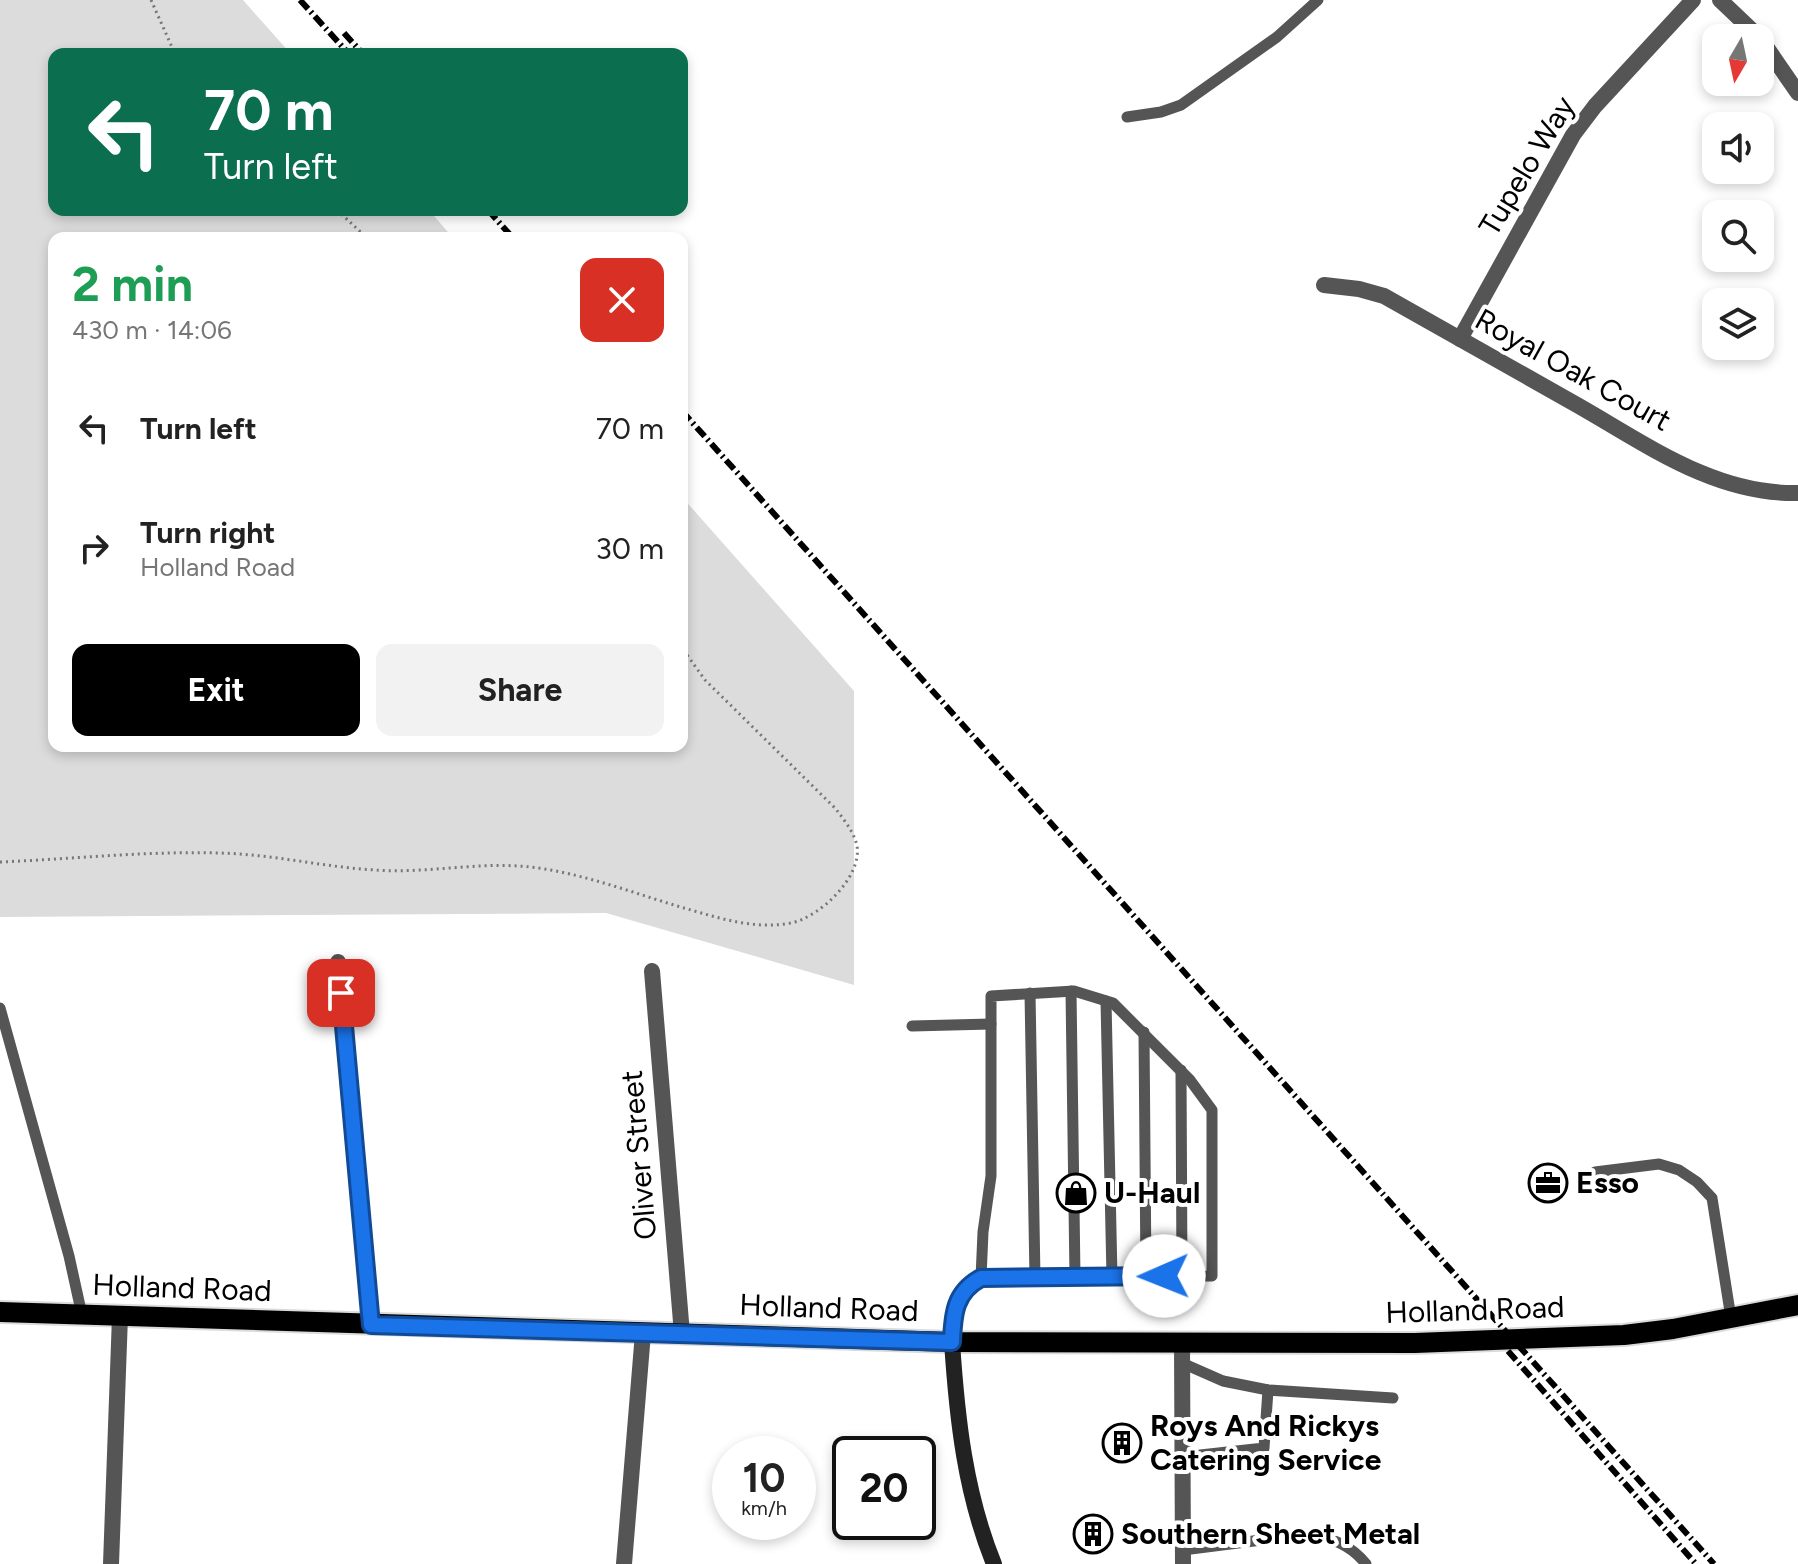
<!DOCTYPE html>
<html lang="en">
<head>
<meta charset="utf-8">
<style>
  body { margin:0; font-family:Figtree,sans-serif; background:#f2f2f2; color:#222; height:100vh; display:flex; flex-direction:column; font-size:30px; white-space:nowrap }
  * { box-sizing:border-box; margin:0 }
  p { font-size:26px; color:#767676 }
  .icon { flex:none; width:44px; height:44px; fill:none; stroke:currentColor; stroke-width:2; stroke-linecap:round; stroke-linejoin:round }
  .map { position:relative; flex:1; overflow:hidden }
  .details { position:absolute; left:48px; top:232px; width:640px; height:520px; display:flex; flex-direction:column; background:#fff; border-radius:16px; box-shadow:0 4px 12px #0003 }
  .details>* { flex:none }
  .guide { position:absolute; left:48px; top:48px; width:640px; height:168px; border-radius:16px; box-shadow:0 4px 12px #0003; background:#0b6e4f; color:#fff; overflow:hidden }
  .needle { width:52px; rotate:189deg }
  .controls { position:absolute; left:1702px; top:24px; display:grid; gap:16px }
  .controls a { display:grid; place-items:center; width:72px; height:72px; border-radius:16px; background:#fff; box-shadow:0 4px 12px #0003; font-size:40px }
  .speed { position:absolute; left:712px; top:1436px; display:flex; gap:16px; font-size:40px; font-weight:700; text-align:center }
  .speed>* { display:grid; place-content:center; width:104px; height:104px; border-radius:50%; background:#fff; box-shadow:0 4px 12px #0003; line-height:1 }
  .speed small { font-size:20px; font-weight:400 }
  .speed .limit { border:4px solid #111; border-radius:12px; background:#fff; color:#111 }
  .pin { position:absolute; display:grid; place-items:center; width:68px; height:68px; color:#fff; margin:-34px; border-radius:16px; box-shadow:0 4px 12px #0006 }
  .me { position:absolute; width:88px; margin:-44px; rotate:269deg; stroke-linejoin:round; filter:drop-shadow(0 0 6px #0008) }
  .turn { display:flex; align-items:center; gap:28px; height:168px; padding:0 24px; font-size:36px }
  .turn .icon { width:104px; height:104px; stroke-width:2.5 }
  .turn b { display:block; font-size:56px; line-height:68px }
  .round { display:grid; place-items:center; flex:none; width:84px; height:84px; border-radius:16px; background:#f2f2f2 }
  .headline { display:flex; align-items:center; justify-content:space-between; height:136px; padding:0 24px }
  h1 { font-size:48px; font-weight:700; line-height:60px; color:#1e9e55 }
  .action { display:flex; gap:16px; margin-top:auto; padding:16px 24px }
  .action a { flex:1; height:92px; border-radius:16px; background:#000; color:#fff; font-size:32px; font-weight:700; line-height:92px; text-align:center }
  .action a+a { background:#f2f2f2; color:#222 }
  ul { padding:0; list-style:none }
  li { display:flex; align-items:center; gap:24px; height:120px; padding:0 24px }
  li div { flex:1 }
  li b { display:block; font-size:30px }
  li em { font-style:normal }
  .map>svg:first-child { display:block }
  .green { fill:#dcdcdc }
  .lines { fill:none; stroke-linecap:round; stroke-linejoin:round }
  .primary-casing { stroke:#dbdbdb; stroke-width:24 }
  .path { stroke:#777; stroke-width:3; stroke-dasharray:2 4; stroke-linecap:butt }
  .lane { stroke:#555; stroke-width:11 }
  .street { stroke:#555; stroke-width:16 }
  .secondary { stroke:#222; stroke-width:16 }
  .primary { stroke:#000; stroke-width:20 }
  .rail { stroke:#000; stroke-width:6; stroke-dasharray:12 4 2 4; stroke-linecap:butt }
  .route-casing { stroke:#114b97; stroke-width:20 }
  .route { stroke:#1a73e8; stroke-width:14 }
  .labels { text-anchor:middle; stroke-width:8; stroke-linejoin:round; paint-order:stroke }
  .street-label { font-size:30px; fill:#000; stroke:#fff }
  .poi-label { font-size:30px; font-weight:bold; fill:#000; stroke:#fff; text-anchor:start }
</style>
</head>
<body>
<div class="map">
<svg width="1798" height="1564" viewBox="0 0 1798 1564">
  <rect width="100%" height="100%" fill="#fff"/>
  <!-- green -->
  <polygon class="green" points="0,0 243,0 291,54 54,54 54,210 429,210 453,238 54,238 54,746 682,746 682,497 854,691 854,985 606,913 0,917"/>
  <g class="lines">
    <defs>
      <polyline id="primary" points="0,1312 952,1342 1415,1343 1624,1335 1673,1329 1798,1305"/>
    </defs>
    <!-- primary casing -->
    <use href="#primary" class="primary-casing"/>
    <!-- path -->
    <g class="path">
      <polyline points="151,0 175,54"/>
      <polyline points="337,210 367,238"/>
      <path d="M0,862C73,859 145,851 218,853C272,854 322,867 375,870C429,874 484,860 538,868C588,875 636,894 684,908C719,918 754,930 791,923C820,917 862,877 857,846C854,832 844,820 836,809L705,680L682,648"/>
    </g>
    <!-- lane -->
    <g class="lane">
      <polyline points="1127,117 1161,112 1181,105 1277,37 1318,0"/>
      <polyline points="1071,991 1075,1277"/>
      <polyline points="1030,993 1035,1278"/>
      <polyline points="1106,1001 1112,1277"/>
      <polyline points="0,1008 69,1256 82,1315"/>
      <polyline points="912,1026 991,1024"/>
      <polyline points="1144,1032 1146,1276"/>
      <polyline points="1181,1070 1182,1276"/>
      <polyline points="1595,1172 1659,1164 1679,1170 1697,1182 1712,1198 1731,1318"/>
      <path d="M952,1342C952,1313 955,1292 981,1278L1212,1276V1110L1190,1080L1113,1003L1074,991L991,996V1176L983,1232L981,1278"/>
      <polyline points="1182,1363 1223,1381 1268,1390 1393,1398"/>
      <polyline points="1182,1457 1264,1448 1268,1390"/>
      <path d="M1183,1550L1308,1534C1332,1538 1351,1545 1366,1564"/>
    </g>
    <!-- street -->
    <g class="street">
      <polyline points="1720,0 1760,38"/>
      <polyline points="1760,38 1798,93"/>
      <path d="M1324,285L1359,289L1384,296C1446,331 1508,366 1570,401C1642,441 1712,495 1798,493"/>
      <polyline points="1460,339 1573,135 1595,106 1693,0"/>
      <polyline points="338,962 371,1325"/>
      <polyline points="652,971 682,1334"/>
      <polyline points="1182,1344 1183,1564"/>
      <polyline points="111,1564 120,1316"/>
      <polyline points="624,1564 643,1333"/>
    </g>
    <!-- secondary -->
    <path class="secondary" d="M952,1342C957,1418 965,1493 994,1564"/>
    <!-- primary -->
    <use href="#primary" class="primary"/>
    <!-- rail -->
    <g class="rail">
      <polyline points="300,0 349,54"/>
      <polyline points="344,33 363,54"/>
      <polyline points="488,210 513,238"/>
      <polyline points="682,411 1714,1564"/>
      <polyline points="1508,1351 1696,1564"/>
    </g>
  </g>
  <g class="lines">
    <defs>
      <path id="route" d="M341,993L371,1325L952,1342C953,1313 955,1292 981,1278L1164,1276"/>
    </defs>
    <!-- route casing -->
    <use href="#route" class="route-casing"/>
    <!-- route -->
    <use href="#route" class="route"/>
  </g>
  <!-- icons -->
  <defs>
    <symbol id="office-ring" viewBox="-11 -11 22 22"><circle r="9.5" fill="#fff" stroke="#000" stroke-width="1.5"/><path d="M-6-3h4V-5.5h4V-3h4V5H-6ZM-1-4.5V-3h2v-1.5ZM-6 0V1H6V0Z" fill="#000"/></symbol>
    <symbol id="shop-ring" viewBox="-11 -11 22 22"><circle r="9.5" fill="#fff" stroke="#000" stroke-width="1.5"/><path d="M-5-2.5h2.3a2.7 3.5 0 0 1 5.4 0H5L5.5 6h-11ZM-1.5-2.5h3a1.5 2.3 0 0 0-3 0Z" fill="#000"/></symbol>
    <symbol id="building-ring" viewBox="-11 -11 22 22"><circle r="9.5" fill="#fff" stroke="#000" stroke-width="1.5"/><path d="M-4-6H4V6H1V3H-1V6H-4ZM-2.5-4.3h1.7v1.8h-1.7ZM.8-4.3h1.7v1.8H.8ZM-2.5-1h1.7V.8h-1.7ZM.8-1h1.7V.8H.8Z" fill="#000"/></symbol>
  </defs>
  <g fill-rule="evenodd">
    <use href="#office-ring" x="1526" y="1161" width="44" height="44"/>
    <use href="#shop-ring" x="1054" y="1171" width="44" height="44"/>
    <use href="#building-ring" x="1100" y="1421" width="44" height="44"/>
    <use href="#building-ring" x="1071" y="1512" width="44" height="44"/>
  </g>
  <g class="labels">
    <!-- street labels -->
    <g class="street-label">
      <text transform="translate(1527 166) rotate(-59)" y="10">Tupelo Way</text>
      <text transform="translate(1573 370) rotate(29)" y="10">Royal Oak Court</text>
      <text transform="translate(639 1155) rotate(-95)" y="10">Oliver Street</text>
      <text transform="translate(182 1288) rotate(2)" y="10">Holland Road</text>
      <text transform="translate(829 1308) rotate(2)" y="10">Holland Road</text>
      <text transform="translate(1475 1310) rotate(-2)" y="10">Holland Road</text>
    </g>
    <!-- poi labels -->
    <g class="poi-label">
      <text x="1576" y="1193">Esso</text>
      <text x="1104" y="1203">U-Haul</text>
      <text x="1150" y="1436">Roys And Rickys<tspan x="1150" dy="34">Catering Service</tspan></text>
      <text x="1121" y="1544">Southern Sheet Metal</text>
    </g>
  </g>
</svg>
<div class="controls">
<a><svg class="needle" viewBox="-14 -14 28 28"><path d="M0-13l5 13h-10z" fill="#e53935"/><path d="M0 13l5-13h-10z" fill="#767676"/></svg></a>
<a><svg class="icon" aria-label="sound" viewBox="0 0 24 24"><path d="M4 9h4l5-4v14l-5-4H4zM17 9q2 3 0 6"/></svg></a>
<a><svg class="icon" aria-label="search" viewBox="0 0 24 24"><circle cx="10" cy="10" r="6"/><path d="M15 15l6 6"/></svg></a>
<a><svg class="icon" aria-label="layers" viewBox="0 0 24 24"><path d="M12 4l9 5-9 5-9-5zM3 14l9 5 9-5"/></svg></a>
</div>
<div class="speed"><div>10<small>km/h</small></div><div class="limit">20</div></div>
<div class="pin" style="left:341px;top:993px;background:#d93025"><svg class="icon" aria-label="arrive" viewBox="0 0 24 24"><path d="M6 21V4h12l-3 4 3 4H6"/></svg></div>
<svg class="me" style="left:1164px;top:1276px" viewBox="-20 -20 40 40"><circle r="19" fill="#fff"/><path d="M0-13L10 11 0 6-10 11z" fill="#1a73e8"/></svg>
<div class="guide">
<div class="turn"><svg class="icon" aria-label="left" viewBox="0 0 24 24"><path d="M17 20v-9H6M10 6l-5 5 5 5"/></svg><div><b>70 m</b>Turn left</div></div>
</div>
<section class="details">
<div class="headline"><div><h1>2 min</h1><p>430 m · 14:06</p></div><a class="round" style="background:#d93025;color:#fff"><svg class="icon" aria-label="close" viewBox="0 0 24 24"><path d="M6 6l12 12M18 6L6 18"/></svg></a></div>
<ul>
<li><svg class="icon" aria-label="left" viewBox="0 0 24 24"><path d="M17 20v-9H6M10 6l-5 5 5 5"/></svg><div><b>Turn left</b></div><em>70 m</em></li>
<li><svg class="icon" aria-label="right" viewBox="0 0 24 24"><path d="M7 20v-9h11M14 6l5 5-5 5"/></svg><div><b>Turn right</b><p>Holland Road</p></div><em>30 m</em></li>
</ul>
<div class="action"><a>Exit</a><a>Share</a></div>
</section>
</div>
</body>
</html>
